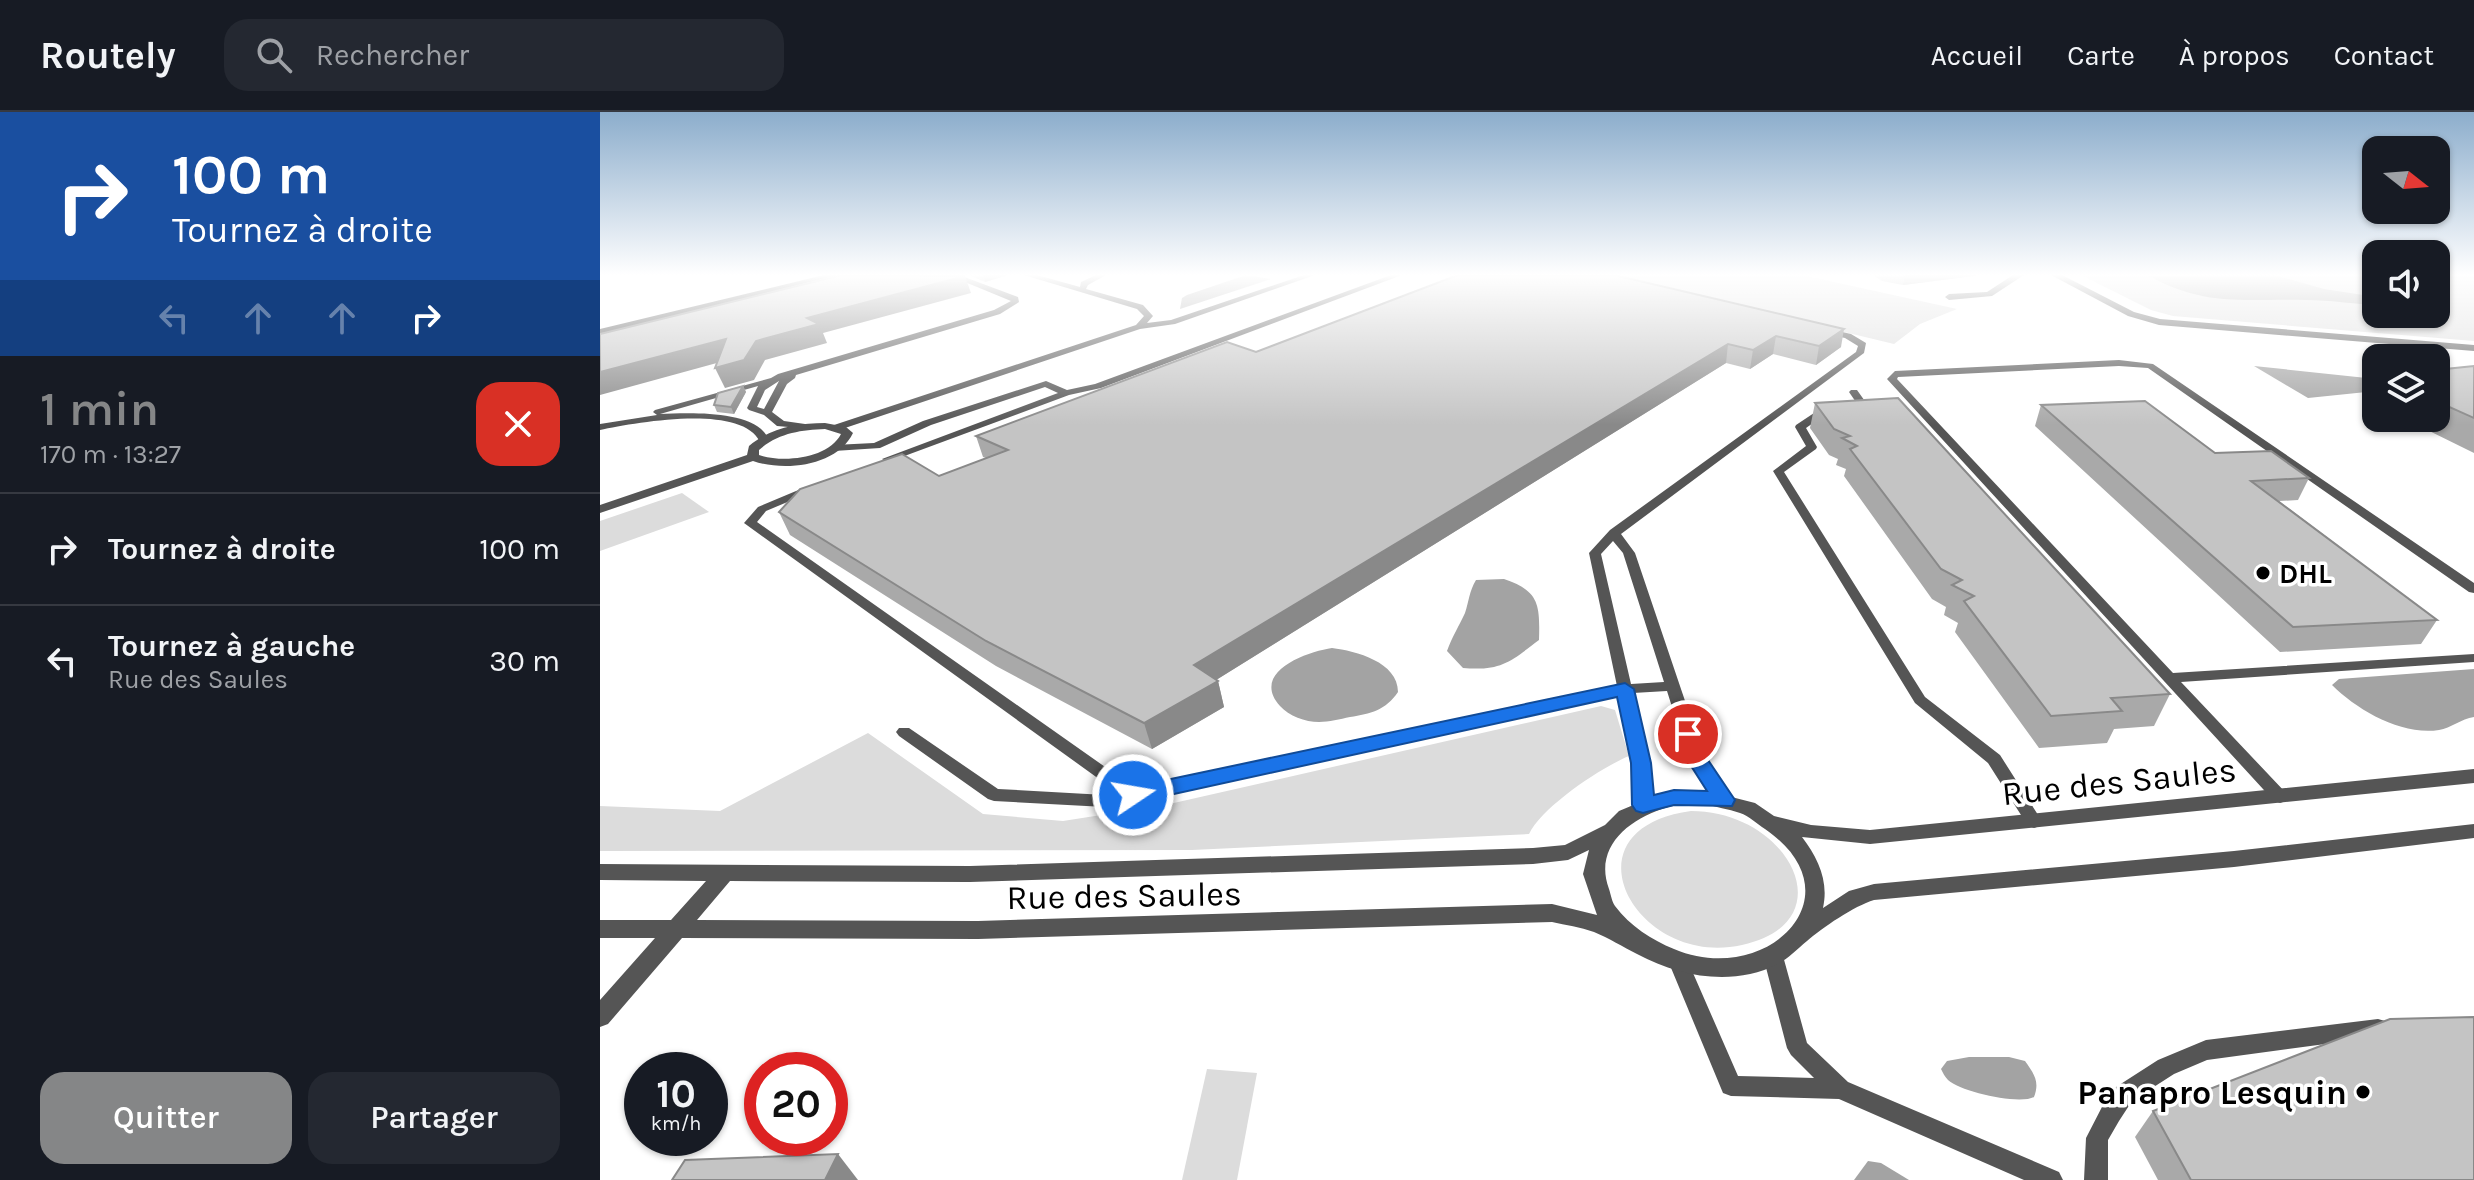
<!DOCTYPE html>
<html lang="fr">
<head>
<meta charset="utf-8">
<style>
  body { margin:0; font-family:Karla,sans-serif; background:#242831; color:#f1f3f6; height:100vh; display:flex; flex-direction:column; font-size:30px; white-space:nowrap }
  * { box-sizing:border-box; margin:0 }
  p { font-size:26px; color:#9ea1a6 }
  .icon { flex:none; width:44px; height:44px; fill:none; stroke:currentColor; stroke-width:2; stroke-linecap:round; stroke-linejoin:round }
  .map { position:relative; flex:1; overflow:hidden }
  .panel { display:flex; flex-direction:column; background:#171b24; width:600px }
  .panel>* { flex:none }
  .guide { background:#1a4fa0; color:#fff; overflow:hidden }
  .needle { width:52px; rotate:107deg }
  .controls { position:absolute; left:1762px; top:24px; display:grid; gap:16px }
  .controls a { display:grid; place-items:center; width:88px; height:88px; border-radius:16px; background:#171b24; box-shadow:0 2px 6px #0004; font-size:40px }
  .speed { position:absolute; left:24px; top:940px; display:flex; gap:16px; font-size:40px; font-weight:700; text-align:center }
  .speed>* { display:grid; place-content:center; width:104px; height:104px; border-radius:50%; background:#171b24; box-shadow:0 2px 6px #0004; line-height:1 }
  .speed small { font-size:20px; font-weight:400 }
  .speed .limit { border:12px solid #d22; background:#fff; color:#111 }
  .pin { position:absolute; display:grid; place-items:center; width:68px; height:68px; color:#fff; margin:-34px; border:4px solid #fff; border-radius:50%; box-shadow:0 2px 8px #0007 }
  .me { position:absolute; width:88px; margin:-44px; rotate:78deg; stroke-linejoin:round; filter:drop-shadow(0 0 6px #0008) }
  .turn { display:flex; align-items:center; gap:28px; height:168px; padding:0 40px; font-size:36px }
  .turn .icon { width:104px; height:104px; stroke-width:2.5 }
  .turn b { display:block; font-size:56px; line-height:68px }
  .lanes { display:flex; align-items:center; height:76px; padding:0 40px; background:#0003; justify-content:center; gap:40px; direction:ltr }
  .lanes .off { opacity:.35 }
  .round { display:grid; place-items:center; flex:none; width:84px; height:84px; border-radius:24px; background:#242831 }
  .summary { display:flex; align-items:center; justify-content:space-between; height:136px; padding:0 40px }
  h1 { font-size:48px; font-weight:600; line-height:60px; color:#858687 }
  .cta { display:flex; gap:16px; margin-top:auto; padding:16px 40px }
  .cta a { flex:1; height:92px; border-radius:24px; background:#858687; color:#fff; font-size:32px; font-weight:600; line-height:92px; text-align:center }
  .cta a+a { background:#242831; color:#f1f3f6 }
  ul { padding:0; list-style:none }
  li { display:flex; align-items:center; gap:24px; height:112px; padding:0 40px; border-top:2px solid #363941 }
  li div { flex:1 }
  li b { display:block; font-size:30px }
  li em { font-style:normal }
  header { display:flex; align-items:center; gap:48px; box-sizing:border-box; height:112px; padding:0 40px; background:#171b24; border-bottom:2px solid #363941 }
  header strong { font-size:38px }
  nav { display:flex; gap:44px; margin-inline-start:auto; font-size:28px }
  .search { width:560px; height:72px; background:#242831; display:flex; align-items:center; gap:20px; box-sizing:border-box; padding:0 28px; border-radius:24px; color:#9ea1a6; font-size:30px }
  main { display:flex; flex:1; min-height:0 }
  .map>svg:first-child { display:block }
  .green { fill:#dcdcdc }
  .water { fill:#a3a3a3 }
  .lines { fill:none; stroke-linecap:round; stroke-linejoin:round }
  .lane { fill:#555; fill-rule:evenodd }
  .street { fill:#555; fill-rule:evenodd }
  .wall { fill:#a9a9a9 }
  .shaded-wall { fill:#898989 }
  .building { fill:#c4c4c4; stroke:#898989; stroke-width:2 }
  .route { fill:#1a73e8; stroke:#114b97; stroke-width:2 }
  .poi-dot { fill:#000; stroke:#fff; stroke-width:3 }
  .labels { text-anchor:middle; stroke-width:7; stroke-linejoin:round; paint-order:stroke }
  .poi-label { font-size:28px; font-weight:bold; fill:#000; stroke:#fff; text-anchor:start }
  .near-street-label { font-size:34px; fill:#000; stroke:#fff }
  .near-poi-label { font-size:34px; font-weight:bold; fill:#000; stroke:#fff; text-anchor:end }
</style>
</head>
<body>
<header>
<strong>Routely</strong>
<div class="search"><svg class="icon" aria-label="search" viewBox="0 0 24 24"><circle cx="10" cy="10" r="6"/><path d="M15 15l6 6"/></svg>Rechercher</div>
<nav><a>Accueil</a><a>Carte</a><a>À propos</a><a>Contact</a></nav>
</header>
<main>
<section class="panel">
<div class="guide">
<div class="turn"><svg class="icon" aria-label="right" viewBox="0 0 24 24"><path d="M7 20v-9h11M14 6l5 5-5 5"/></svg><div><b>100 m</b>Tournez à droite</div></div>
<div class="lanes"><svg class="icon off" aria-label="left" viewBox="0 0 24 24"><path d="M17 20v-9H6M10 6l-5 5 5 5"/></svg><svg class="icon off" aria-label="ahead" viewBox="0 0 24 24"><path d="M12 20V5M6 11l6-6 6 6"/></svg><svg class="icon off" aria-label="ahead" viewBox="0 0 24 24"><path d="M12 20V5M6 11l6-6 6 6"/></svg><svg class="icon" aria-label="right" viewBox="0 0 24 24"><path d="M7 20v-9h11M14 6l5 5-5 5"/></svg></div>
</div>
<div class="summary"><div><h1>1 min</h1><p>170 m · 13:27</p></div><a class="round" style="background:#d93025;color:#fff"><svg class="icon" aria-label="close" viewBox="0 0 24 24"><path d="M6 6l12 12M18 6L6 18"/></svg></a></div>
<ul>
<li><svg class="icon" aria-label="right" viewBox="0 0 24 24"><path d="M7 20v-9h11M14 6l5 5-5 5"/></svg><div><b>Tournez à droite</b></div><em>100 m</em></li>
<li><svg class="icon" aria-label="left" viewBox="0 0 24 24"><path d="M17 20v-9H6M10 6l-5 5 5 5"/></svg><div><b>Tournez à gauche</b><p>Rue des Saules</p></div><em>30 m</em></li>
</ul>
<div class="cta"><a>Quitter</a><a>Partager</a></div>
</section>
<div class="map">
<svg width="1874" height="1068" viewBox="0 0 1874 1068">
  <rect width="100%" height="100%" fill="#fff"/>
  <!-- green -->
  <g class="green">
    <polygon points="1007,163 1202,163 1357,197 1320,212 1294,232"/>
    <polygon points="1481,163 1776,163 1776,202 1836,202 1836,163 1874,163 1874,229 1573,204 1551,198"/>
    <polygon points="82,381 109,400 0,439 0,409"/>
    <path d="M1001,594L1015,598L1029,644C1000,656 942,695 929,722L592,738L0,739V694L120,699L268,621L383,702L463,709L565,693Z"/>
    <path d="M1091,699C1189,699 1247,810 1142,833C1036,857 959,717 1091,699Z"/>
    <polygon points="607,957 657,961 637,1068 582,1068"/>
  </g>
  <!-- water -->
  <g class="water">
    <polygon points="646,163 671,167 580,197 582,186 587,183"/>
    <path d="M1674,163L1724,177L1776,185V193C1753,192 1730,188 1707,188C1645,186 1608,196 1549,164Z"/>
    <polygon points="1654,254 1776,267 1776,279 1708,286"/>
    <path d="M904,467C939,479 940,492 939,528C910,550 901,559 863,556L847,539C852,525 859,514 865,501C869,489 869,480 876,468Z"/>
    <path d="M732,536C756,539 798,550 798,580C786,598 770,602 750,605C740,607 729,610 719,610C705,610 689,604 680,594C650,560 706,540 732,536Z"/>
    <path d="M1874,557V605C1861,607 1851,616 1839,618C1802,624 1757,598 1732,573L1739,567Z"/>
    <path d="M1369,945H1409L1425,949C1434,962 1440,969 1434,985C1419,993 1361,980 1348,968C1345,965 1343,961 1341,957L1347,949Z"/>
    <polygon points="1268,1049 1281,1051 1309,1068 1254,1068"/>
  </g>
  <g class="lines">
    <!-- lane -->
    <g class="lane">
      <polygon points="224,163 238,163 0,223 0,217"/>
      <path d="M348,163H359L418,185L419,190L400,202L196,263L195,266L187,272L172,300L184,309L212,313V317L177,314L164,303L149,298L147,296L158,274L60,302C88,301 157,297 169,328L168,330H160C141,291 35,311 0,318V312L57,303L53,300L55,298L171,266L178,262L394,198L411,189ZM179,269L164,297L157,295L165,278Z"/>
      <polygon points="424,163 437,163 480,175 481,170 496,163 506,163 488,173 486,177 543,193 553,204 547,211 571,208 704,163 715,163 575,212 540,217 242,317 234,317 234,313 536,213 544,204 537,197"/>
      <polygon points="791,163 802,163 501,276 469,283 291,349 287,350 282,347 458,281 445,275 331,313 280,336 234,339 229,336 234,333 274,331 323,309 446,269 467,278 495,272"/>
      <path d="M1225,216L1251,222L1266,231L1264,241L1021,422L1035,441L1104,645L1132,688L1130,692L1124,694L1118,692L1088,646L1067,579L1033,581L1049,651L1051,693L1049,697L1043,699L1037,697L1035,693L1033,651L1019,583L505,695L394,689L388,687L299,624L296,620L299,616H309L398,677L505,683L517,680L144,411L158,395L208,374H216V378L166,399L157,410L535,676L1017,574L989,441L1010,418L1256,240L1258,234L1245,226L1222,221V217ZM1013,429L1023,441L1064,570L1031,572L1001,442Z"/>
      <polygon points="1519,248 1553,252 1874,471 1874,481 1869,480 1548,256 1519,254 1298,265 1297,267 1573,561 1874,542 1874,550 1581,570 1686,681 1688,685 1686,689 1680,691 1674,689 1287,267 1295,259"/>
      <polygon points="1251,278 1257,278 1272,299 1270,301 1259,301 1257,299 1260,296 1249,280"/>
      <polygon points="1229,297 1234,300 1232,302 1223,304 1206,316 1217,335 1216,337 1184,360 1325,585 1400,643 1440,706 1443,710 1440,714 1434,716 1428,714 1388,651 1315,591 1173,359 1206,334 1195,315 1196,313 1217,299"/>
      <polygon points="1173,836 1180,838 1183,844 1207,931 1248,970 1459,1060 1463,1068 1424,1068 1239,987 1131,984 1123,981 1069,851 1072,845 1079,843 1086,845 1138,964 1214,966 1191,943 1187,936 1163,844 1166,838"/>
      <polygon points="1778,907 1785,909 1788,916 1785,923 1778,925 1607,948 1574,962 1532,989 1519,1009 1508,1028 1508,1068 1484,1068 1486,1026 1503,993 1516,975 1558,948 1606,928"/>
    </g>
    <!-- street -->
    <g class="street">
      <polygon points="1413,163 1424,163 1392,184 1349,188 1345,185 1349,182 1387,180"/>
      <polygon points="1451,163 1462,163 1534,200 1560,207 1874,233 1874,239 1559,213 1528,204"/>
      <path d="M225,311L246,315L253,321C237,354 185,360 153,349L0,401V393L147,343L149,334C170,316 197,311 225,311ZM225,317L241,322C228,347 183,351 159,343V338C178,321 201,318 225,317Z"/>
      <path d="M1874,657V671L1270,732L1202,725C1218,746 1229,769 1223,796L1249,779L1274,772L1634,739L1874,712V726L1634,755L1274,788C1254,794 1222,816 1207,829C1197,837 1189,846 1178,852C1132,875 1081,865 1037,842C1023,835 1009,826 994,820C980,815 966,813 952,810L378,827L82,826L8,912L0,915V888L55,826H0V808H71L106,769L0,768V752L370,754L933,736L965,733L1005,713L1019,699L1055,684L1104,678L1155,691L1174,704L1211,713L1270,718ZM1104,692C1116,695 1128,697 1140,701C1149,704 1157,712 1165,717C1262,784 1165,876 1074,837C1052,828 1030,814 1015,794C1012,790 1011,783 1009,777C994,737 1026,709 1062,697C1074,692 1091,693 1104,692ZM989,738L983,762L997,803L952,792L378,809L97,808L130,769L370,770L933,752L968,748Z"/>
    </g>
  </g>
  <!-- wall -->
  <g class="wall">
    <polygon points="369,163 408,163 385,170"/>
    <polygon points="858,163 1241,235 1216,253 1173,242 1150,257 1126,251 616,568 618,569 624,595 552,637 396,554 190,423 179,400 339,364 386,346 383,345 376,324 656,240"/>
    <polygon points="1273,163 1381,163 1303,173 1282,169"/>
    <polygon points="1874,254 1874,341 1803,306 1836,306 1836,258"/>
    <polygon points="1776,273 1776,293 1768,289"/>
    <polygon points="143,274 146,280 134,302 117,300 114,293"/>
    <polygon points="1215,291 1570,582 1554,614 1514,617 1507,631 1439,636 1355,520 1358,511 1344,503 1346,495 1332,487 1244,364 1246,357 1236,353 1238,347 1229,343 1210,316"/>
    <polygon points="1441,293 1615,341 1709,366 1698,388 1679,389 1837,508 1821,532 1680,540 1435,314"/>
    <polygon points="1553,999 1874,1068 1558,1068 1535,1025"/>
  </g>
  <!-- shaded-wall -->
  <g class="shaded-wall">
    <polygon points="383,163 408,163 385,170"/>
    <polygon points="1305,163 1381,163 1303,173"/>
    <polygon points="365,164 371,181 223,221 227,231 165,248 154,268 125,276 115,256 156,229 207,206"/>
    <polygon points="1244,217 1241,235 1216,253 1219,234"/>
    <polygon points="1176,224 1173,242 1150,257 1153,238"/>
    <polygon points="126,227 135,246 0,283 0,260"/>
    <polygon points="1128,232 1126,251 600,578 594,553"/>
    <polygon points="143,274 146,280 134,302 131,295"/>
    <polygon points="618,569 624,595 552,637 544,611"/>
    <polygon points="238,1042 258,1068 225,1068"/>
  </g>
  <!-- building -->
  <g class="building">
    <polygon points="242,163 365,164 207,206 219,212 156,229 144,248 115,256 126,227 0,260 0,222"/>
    <polygon points="858,163 1014,163 1244,217 1219,234 1176,224 1153,238 1128,232 594,553 618,569 544,611 386,529 179,400 200,377 302,342 339,364 408,338 376,324 627,230 656,240"/>
    <polygon points="1874,254 1874,306 1836,289 1836,258"/>
    <polygon points="143,274 131,295 114,293 118,281"/>
    <polygon points="1298,286 1570,582 1511,586 1522,599 1451,604 1364,489 1374,484 1352,473 1362,468 1341,457 1250,337 1257,334 1242,326 1250,324 1234,317 1215,291"/>
    <polygon points="1545,289 1615,341 1671,339 1709,366 1651,369 1837,508 1693,515 1441,293"/>
    <polygon points="1874,905 1874,1068 1591,1068 1553,999 1790,907"/>
    <polygon points="238,1042 225,1068 72,1068 85,1048"/>
  </g>
  <!-- sky -->
  <linearGradient id="sky" x2="0" y2="1"><stop stop-color="#8cadcc"/><stop offset="0.52" stop-color="#fff"/><stop offset="1" stop-color="#fff" stop-opacity="0"/></linearGradient>
  <rect width="1874" height="313" fill="url(#sky)"/>
  <!-- route -->
  <polygon class="route" points="1025,571 1034,577 1051,651 1054,683 1074,678 1107,679 1086,646 1078,622 1088,615 1096,617 1106,645 1135,688 1132,694 1074,693 1043,701 1036,699 1032,693 1031,651 1017,585 533,691 525,689 522,683 525,678 533,675"/>
  <!-- markers -->
  <g class="poi-dot">
    <circle cx="1663" cy="461" r="8"/>
    <circle cx="1763" cy="980" r="8"/>
  </g>
  <g class="labels">
    <!-- poi labels -->
    <g class="poi-label">
      <text x="1679" y="471">DHL</text>
    </g>
    <!-- near-street labels -->
    <g class="near-street-label">
      <text transform="translate(1519 669) rotate(-6)" y="12">Rue des Saules</text>
      <text transform="translate(524 783) rotate(-1)" y="12">Rue des Saules</text>
    </g>
    <!-- near-poi labels -->
    <g class="near-poi-label">
      <text x="1747" y="992">Panapro Lesquin</text>
    </g>
  </g>
</svg>
<div class="controls">
<a><svg class="needle" viewBox="-14 -14 28 28"><path d="M0-13l5 13h-10z" fill="#e53935"/><path d="M0 13l5-13h-10z" fill="#9ea1a6"/></svg></a>
<a><svg class="icon" aria-label="sound" viewBox="0 0 24 24"><path d="M4 9h4l5-4v14l-5-4H4zM17 9q2 3 0 6"/></svg></a>
<a><svg class="icon" aria-label="layers" viewBox="0 0 24 24"><path d="M12 4l9 5-9 5-9-5zM3 14l9 5 9-5"/></svg></a>
</div>
<div class="speed"><div>10<small>km/h</small></div><div class="limit">20</div></div>
<div class="pin" style="left:1088px;top:622px;background:#d93025"><svg class="icon" aria-label="arrive" viewBox="0 0 24 24"><path d="M6 21V4h12l-3 4 3 4H6"/></svg></div>
<svg class="me" style="left:533px;top:683px" viewBox="-20 -20 40 40"><circle r="17" fill="#1a73e8" stroke="#fff" stroke-width="3"/><path d="M0-11L8 9 0 5-8 9z" fill="#fff"/></svg>
</div>
</main>
</body>
</html>
